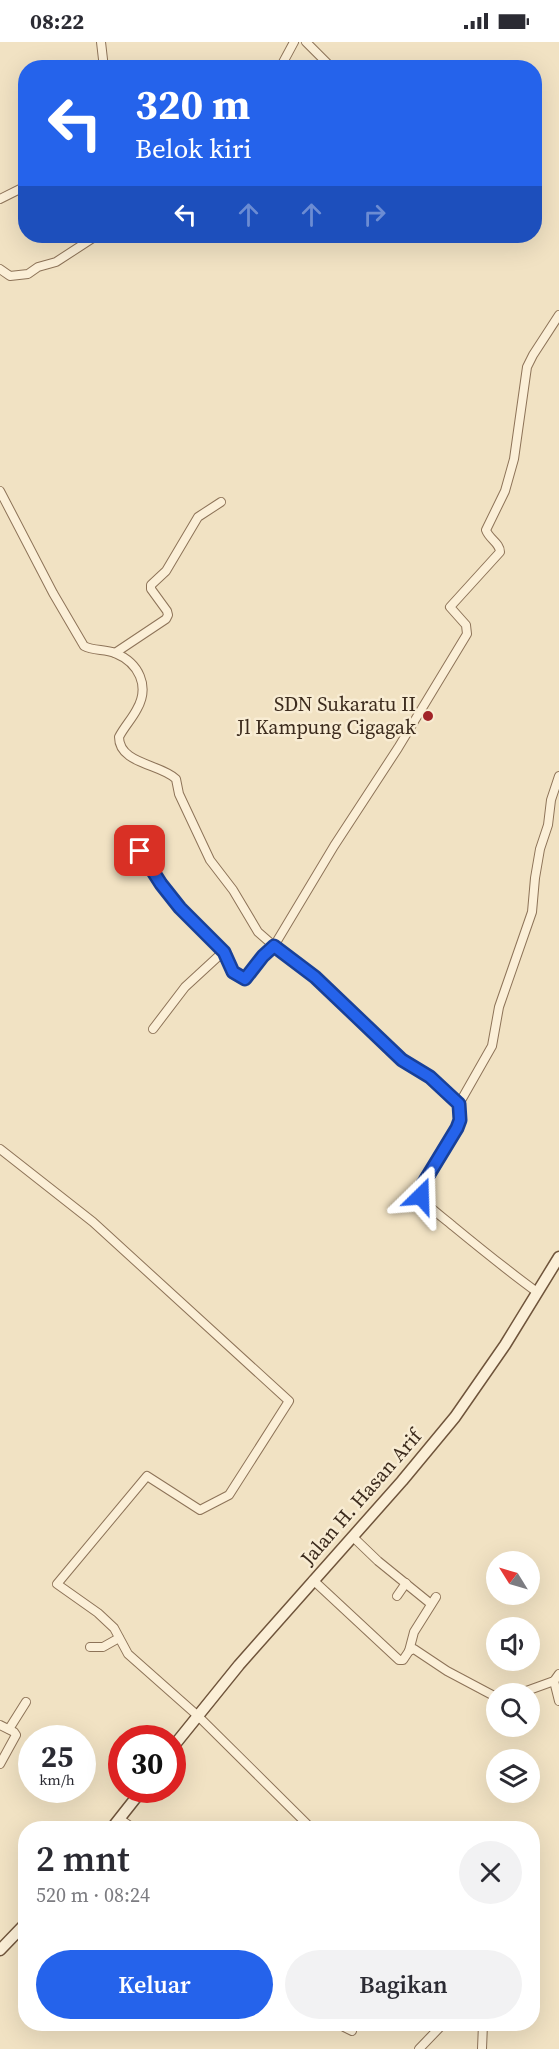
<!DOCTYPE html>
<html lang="id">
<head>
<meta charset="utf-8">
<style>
  body { margin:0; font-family:"Source Serif 4",serif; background:#f2f2f3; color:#2b2b33; height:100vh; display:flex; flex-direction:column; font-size:22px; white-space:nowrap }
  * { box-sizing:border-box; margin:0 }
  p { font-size:20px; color:#7c7c81 }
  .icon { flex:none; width:33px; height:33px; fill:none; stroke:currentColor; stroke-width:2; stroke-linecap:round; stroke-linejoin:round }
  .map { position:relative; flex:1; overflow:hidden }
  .side { position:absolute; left:18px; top:1779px; width:522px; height:210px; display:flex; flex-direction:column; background:#fff; border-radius:24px; box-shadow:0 6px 24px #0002 }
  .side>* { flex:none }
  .top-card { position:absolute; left:18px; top:18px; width:524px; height:183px; border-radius:24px; box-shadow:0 6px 24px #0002; background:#2563eb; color:#fff; overflow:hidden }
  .needle { width:39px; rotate:307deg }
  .tools { position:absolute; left:486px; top:1509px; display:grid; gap:12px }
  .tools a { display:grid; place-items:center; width:54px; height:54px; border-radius:50%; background:#fff; box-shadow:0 6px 24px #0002; font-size:30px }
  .speed { position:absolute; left:18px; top:1683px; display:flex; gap:12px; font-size:30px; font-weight:700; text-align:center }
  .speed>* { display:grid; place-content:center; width:78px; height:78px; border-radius:50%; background:#fff; box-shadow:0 6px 24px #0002; line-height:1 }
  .speed small { font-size:15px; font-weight:400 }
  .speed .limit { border:9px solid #d22; background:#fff; color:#111 }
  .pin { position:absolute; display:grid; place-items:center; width:51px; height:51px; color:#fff; margin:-26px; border-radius:12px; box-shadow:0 3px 9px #0006 }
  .me { position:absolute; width:66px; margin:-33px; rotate:22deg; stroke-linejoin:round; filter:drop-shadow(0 0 4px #0008) }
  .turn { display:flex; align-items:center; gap:21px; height:126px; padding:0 18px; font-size:27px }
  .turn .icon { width:78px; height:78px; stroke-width:2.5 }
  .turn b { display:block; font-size:42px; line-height:51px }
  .lanes { display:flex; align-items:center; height:57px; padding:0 18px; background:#0003; justify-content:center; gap:30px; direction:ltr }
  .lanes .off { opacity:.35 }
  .round { display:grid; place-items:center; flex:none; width:63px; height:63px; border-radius:32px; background:#f2f2f3 }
  .headline { display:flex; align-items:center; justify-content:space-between; height:102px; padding:0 18px }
  h1 { font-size:36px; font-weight:600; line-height:45px }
  .primary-button { display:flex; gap:12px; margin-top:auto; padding:12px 18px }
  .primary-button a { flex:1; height:69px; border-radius:36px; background:#2563eb; color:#fff; font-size:24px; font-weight:600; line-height:69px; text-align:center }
  .primary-button a+a { background:#f2f2f3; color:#2b2b33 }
  .status { display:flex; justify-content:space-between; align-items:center; height:42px; padding:0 30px; background:#fff; direction:ltr }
  .status svg { height:16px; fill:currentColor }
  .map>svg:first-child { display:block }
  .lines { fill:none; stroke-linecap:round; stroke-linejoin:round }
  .street-casing { stroke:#8d7358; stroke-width:10 }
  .secondary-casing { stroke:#6f543b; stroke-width:13 }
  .street { stroke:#fbefd7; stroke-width:8 }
  .secondary { stroke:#fbefd7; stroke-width:10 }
  .route-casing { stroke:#184099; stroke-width:15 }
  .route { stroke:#2563eb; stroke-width:10 }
  .poi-dot { fill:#a12327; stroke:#f8ecd3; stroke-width:2 }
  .labels { text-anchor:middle; stroke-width:5; stroke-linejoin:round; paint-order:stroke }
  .poi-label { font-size:20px; fill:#3c2b1d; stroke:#f8ecd3; text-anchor:end }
  .street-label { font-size:20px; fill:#3c2b1d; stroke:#f8ecd3 }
</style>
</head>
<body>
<div class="status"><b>08:22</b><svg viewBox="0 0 49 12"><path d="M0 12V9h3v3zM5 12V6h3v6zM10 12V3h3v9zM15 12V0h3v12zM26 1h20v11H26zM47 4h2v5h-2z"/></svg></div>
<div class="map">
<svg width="559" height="2007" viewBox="0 0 559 2007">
  <rect width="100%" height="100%" fill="#f1e2c3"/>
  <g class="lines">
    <defs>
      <g id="street">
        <polyline points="101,0 104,26"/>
        <polyline points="306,0 332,26"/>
        <polyline points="280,26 294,0"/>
        <polyline points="0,157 26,144"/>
        <polyline points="0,227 10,234 28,232 38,225 56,220 96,194"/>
        <path d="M0,449L53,551L84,604C93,609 105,607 115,611C139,621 150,644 137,667C132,677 124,685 119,695C119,722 161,722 176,737L179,752L210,818L233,848L258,890L274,904L263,914L245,937L233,930L223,910L185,945L153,987"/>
        <polyline points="115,611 166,577 168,573 167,569 151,547 151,543 166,529 198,475 221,460"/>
        <polyline points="140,809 161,842 180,865 223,910"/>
        <path d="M459,1062L430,1035L402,1018L315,935L274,904L334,804L398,706L467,592L466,583L450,565L500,510C500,501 489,497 486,488L505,449L514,417L527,325L533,313L559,273"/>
        <polyline points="0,1107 93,1180 289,1359 229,1453 200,1468 147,1434 57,1542 98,1571 114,1586 128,1612 198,1674 311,1786"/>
        <path d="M537,1250C508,1229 481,1207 453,1184C443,1175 425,1164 420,1151L423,1142L457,1086L460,1078L459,1062L492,1004L499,965L532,870L535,836L540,807L548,783L551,758L559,734"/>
        <polyline points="353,1495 378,1519 431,1562"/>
        <polyline points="313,1538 399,1618 403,1618 409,1609 414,1607 447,1629 496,1655"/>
        <polyline points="397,1554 406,1541"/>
        <polyline points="90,1605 103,1605 119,1596"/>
        <polyline points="409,1609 414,1590 436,1555"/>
        <polyline points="554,1639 559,1659"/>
        <polyline points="518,1652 554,1639 559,1632"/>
        <polyline points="0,1683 14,1690 16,1693 0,1722"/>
        <polyline points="9,1687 26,1660"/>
        <polyline points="120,1777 133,1786"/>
        <polyline points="342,1982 344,1985 352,1989"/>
        <polyline points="419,2007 443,1982"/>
        <polyline points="482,2007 483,1982"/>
      </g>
      <g id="secondary">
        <polyline points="172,1706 239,1623 402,1439 455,1375 505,1303 559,1215"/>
        <polyline points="112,1786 142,1748"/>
        <polyline points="0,1908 26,1881"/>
      </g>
    </defs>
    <!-- street casing -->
    <use href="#street" class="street-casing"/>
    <!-- secondary casing -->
    <use href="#secondary" class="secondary-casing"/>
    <!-- street -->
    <use href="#street" class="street"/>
    <!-- secondary -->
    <use href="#secondary" class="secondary"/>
  </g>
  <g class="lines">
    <defs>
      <polyline id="route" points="140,809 161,842 180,866 224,910 233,930 245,937 263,914 274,904 315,935 402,1018 430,1035 459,1062 460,1078 457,1086 423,1142 421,1154"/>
    </defs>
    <!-- route casing -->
    <use href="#route" class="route-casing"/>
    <!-- route -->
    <use href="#route" class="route"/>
  </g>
  <!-- markers -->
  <circle class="poi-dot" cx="428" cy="674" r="6"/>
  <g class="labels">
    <!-- poi labels -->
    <g class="poi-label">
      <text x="416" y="669">SDN Sukaratu II<tspan x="416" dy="23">Jl Kampung Cigagak</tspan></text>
    </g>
    <!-- street labels -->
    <g class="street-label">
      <text transform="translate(361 1455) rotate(-49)" y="7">Jalan H. Hasan Arif</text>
    </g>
  </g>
</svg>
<div class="tools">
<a><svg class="needle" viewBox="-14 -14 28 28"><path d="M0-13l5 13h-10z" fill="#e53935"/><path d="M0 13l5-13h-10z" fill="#7c7c81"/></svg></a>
<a><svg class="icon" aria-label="sound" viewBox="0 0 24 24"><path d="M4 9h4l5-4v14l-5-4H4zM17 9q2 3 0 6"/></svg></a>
<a><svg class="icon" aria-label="search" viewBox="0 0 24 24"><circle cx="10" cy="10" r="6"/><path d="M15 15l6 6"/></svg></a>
<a><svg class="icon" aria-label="layers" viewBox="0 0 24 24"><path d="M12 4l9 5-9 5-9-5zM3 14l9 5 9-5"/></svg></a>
</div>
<div class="speed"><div>25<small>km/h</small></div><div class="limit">30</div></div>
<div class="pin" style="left:140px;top:809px;background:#d93025"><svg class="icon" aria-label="arrive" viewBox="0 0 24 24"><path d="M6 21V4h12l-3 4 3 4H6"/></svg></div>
<svg class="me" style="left:421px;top:1154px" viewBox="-20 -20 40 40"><path d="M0-17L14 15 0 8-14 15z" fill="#2563eb" stroke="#fff" stroke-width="4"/></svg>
<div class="top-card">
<div class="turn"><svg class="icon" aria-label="left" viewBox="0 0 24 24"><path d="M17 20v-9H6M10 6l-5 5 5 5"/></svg><div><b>320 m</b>Belok kiri</div></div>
<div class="lanes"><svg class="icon" aria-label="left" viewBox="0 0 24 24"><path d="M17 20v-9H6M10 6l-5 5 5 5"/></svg><svg class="icon off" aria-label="ahead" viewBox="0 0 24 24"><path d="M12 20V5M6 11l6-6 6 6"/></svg><svg class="icon off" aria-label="ahead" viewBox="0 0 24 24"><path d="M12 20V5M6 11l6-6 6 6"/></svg><svg class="icon off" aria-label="right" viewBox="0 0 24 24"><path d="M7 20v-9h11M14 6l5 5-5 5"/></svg></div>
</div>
<section class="side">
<div class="headline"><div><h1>2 mnt</h1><p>520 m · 08:24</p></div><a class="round"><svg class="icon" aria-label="close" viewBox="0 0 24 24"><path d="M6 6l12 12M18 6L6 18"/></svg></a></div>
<div class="primary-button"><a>Keluar</a><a>Bagikan</a></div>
</section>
</div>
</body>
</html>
